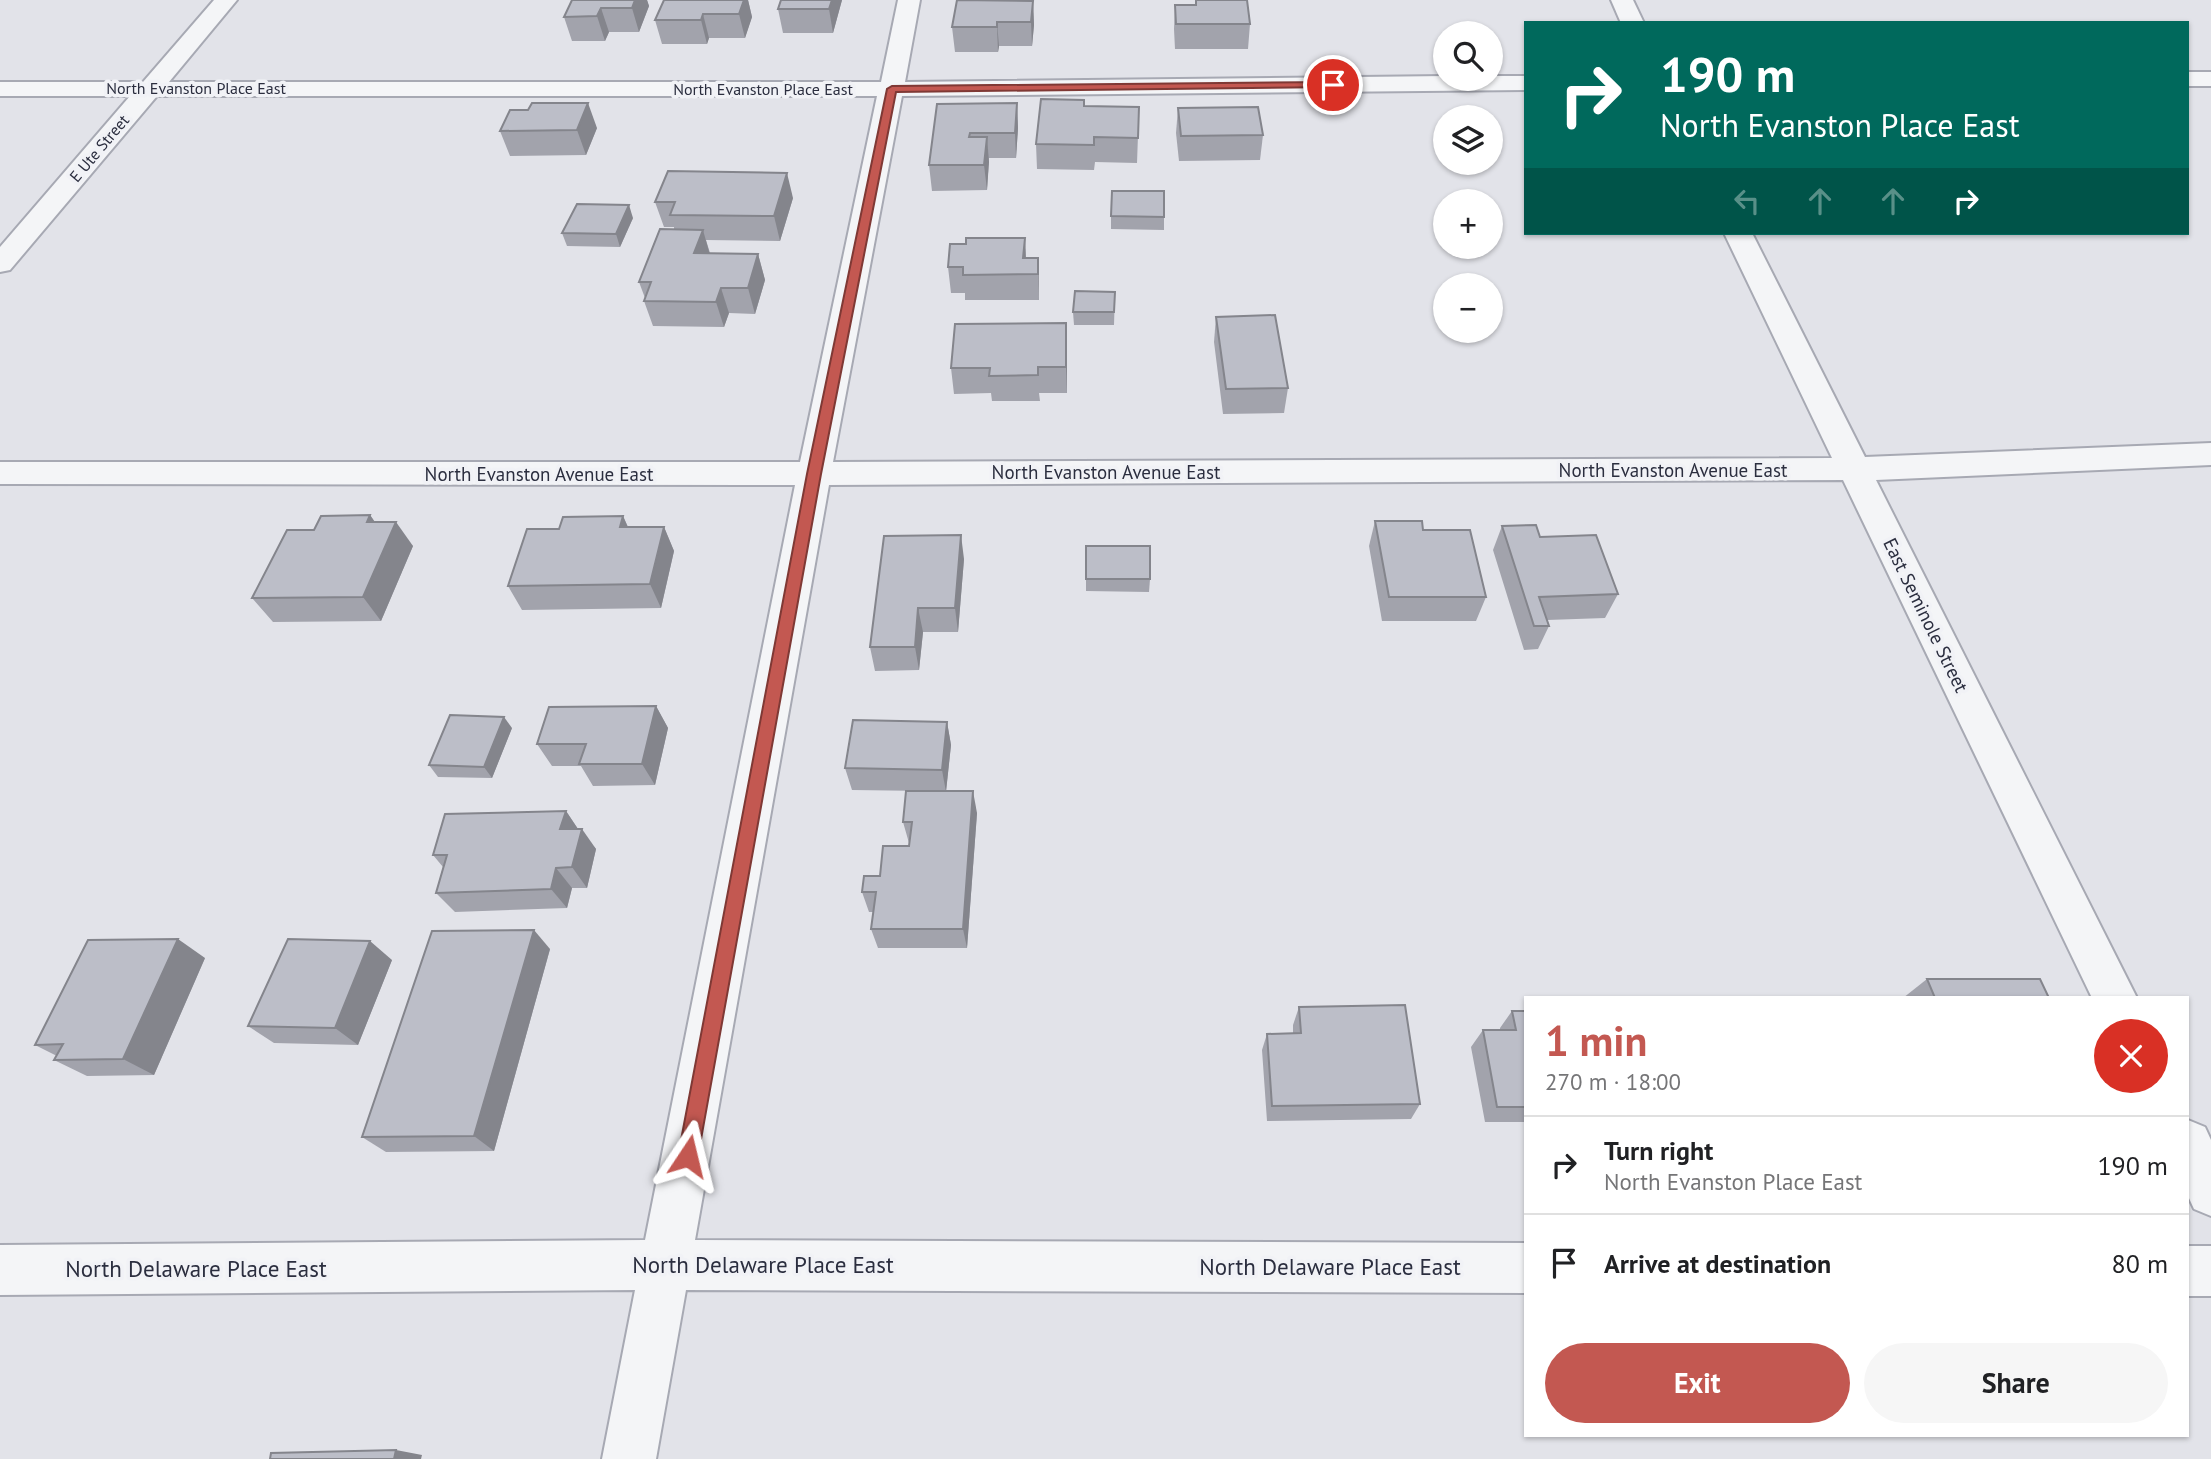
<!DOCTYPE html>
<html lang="en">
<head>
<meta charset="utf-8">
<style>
  body { margin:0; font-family:"PT Sans",sans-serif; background:#f6f6f6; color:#202124; height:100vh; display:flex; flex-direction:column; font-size:26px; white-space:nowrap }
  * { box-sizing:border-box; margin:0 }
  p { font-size:23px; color:#757577 }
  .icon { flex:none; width:38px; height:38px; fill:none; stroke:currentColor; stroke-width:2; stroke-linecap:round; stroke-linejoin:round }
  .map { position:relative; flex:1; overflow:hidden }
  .details { position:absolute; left:1524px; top:996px; width:665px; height:441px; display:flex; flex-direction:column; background:#fff; border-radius:0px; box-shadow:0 2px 5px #0004 }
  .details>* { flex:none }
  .banner { position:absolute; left:1524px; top:21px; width:665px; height:214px; border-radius:0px; box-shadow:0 2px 5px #0004; background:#00695c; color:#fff; overflow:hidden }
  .buttons { position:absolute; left:1433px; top:21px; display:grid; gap:14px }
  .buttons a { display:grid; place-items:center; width:70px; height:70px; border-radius:50%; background:#fff; box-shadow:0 2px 5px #0004; font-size:35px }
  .pin { position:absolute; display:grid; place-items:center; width:60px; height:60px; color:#fff; margin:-30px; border:4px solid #fff; border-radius:50%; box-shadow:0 2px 7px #0007 }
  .me { position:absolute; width:77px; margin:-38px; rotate:10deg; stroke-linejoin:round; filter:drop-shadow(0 0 5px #0008) }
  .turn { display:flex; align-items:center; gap:24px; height:147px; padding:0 21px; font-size:32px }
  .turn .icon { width:91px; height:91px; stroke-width:2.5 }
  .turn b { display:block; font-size:49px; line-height:60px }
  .lanes { display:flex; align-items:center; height:66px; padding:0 21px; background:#0003; justify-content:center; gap:35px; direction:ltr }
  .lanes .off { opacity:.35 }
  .round { display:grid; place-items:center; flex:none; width:74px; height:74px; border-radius:37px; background:#f6f6f6 }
  .head { display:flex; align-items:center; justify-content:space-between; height:119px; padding:0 21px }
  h1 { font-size:42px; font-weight:800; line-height:52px; color:#c35851 }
  .button { display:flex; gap:14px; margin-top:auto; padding:14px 21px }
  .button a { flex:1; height:80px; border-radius:42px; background:#c35851; color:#fff; font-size:28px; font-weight:800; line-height:80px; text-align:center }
  .button a+a { background:#f6f6f6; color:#202124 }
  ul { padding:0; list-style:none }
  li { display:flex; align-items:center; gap:21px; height:98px; padding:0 21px; border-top:2px solid #e0e0e0 }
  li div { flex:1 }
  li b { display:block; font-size:26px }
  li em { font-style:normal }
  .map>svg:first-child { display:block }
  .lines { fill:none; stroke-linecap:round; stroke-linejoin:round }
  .minor-casing { stroke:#a7a9b3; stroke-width:4 }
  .minor { fill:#f4f5f7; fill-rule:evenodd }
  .wall { fill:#a2a3ac }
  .shaded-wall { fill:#84858c }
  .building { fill:#bcbec8; stroke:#84858c; stroke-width:2 }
  .route { fill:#c35851; stroke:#7f3935; stroke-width:2 }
  .labels { text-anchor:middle; stroke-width:7; stroke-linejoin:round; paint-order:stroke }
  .far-street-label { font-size:16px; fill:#2b2e3f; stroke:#f1f2f6 }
  .street-label { font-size:19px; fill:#2b2e3f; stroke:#f1f2f6 }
  .near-street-label { font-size:23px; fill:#2b2e3f; stroke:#f1f2f6 }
</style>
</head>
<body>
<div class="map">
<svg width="2211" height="1459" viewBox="0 0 2211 1459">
  <rect width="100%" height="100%" fill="#e2e3e9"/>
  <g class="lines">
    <defs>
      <g id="minor">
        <polygon points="214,0 237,0 169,82 881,82 898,0 920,0 905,82 1446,76 1446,79 1491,79 1491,76 1526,76 1526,90 902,96 833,462 1832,458 1724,233 1752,233 1865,457 2211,443 2211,465 1876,480 2137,998 2092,998 1843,480 829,485 695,1240 1526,1243 1526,1293 686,1290 656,1459 602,1459 635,1290 0,1295 0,1245 645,1240 795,485 0,484 0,462 800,462 877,96 157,96 10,270 0,272 0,247 130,96 0,96 0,82 143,82"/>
        <polygon points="1611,0 1633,0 1644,23 1621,23"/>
        <rect x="2188" y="72" width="23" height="14"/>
        <polygon points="2188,1120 2205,1127 2211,1140 2211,1216 2194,1209 2188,1196"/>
        <rect x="2188" y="1246" width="23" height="50"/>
      </g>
    </defs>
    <!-- minor casing -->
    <use href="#minor" class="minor-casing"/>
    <!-- minor -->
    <use href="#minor" class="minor"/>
  </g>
  <!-- wall -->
  <g class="wall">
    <polygon points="572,0 647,0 649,6 639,32 609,32 605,41 572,41 564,17"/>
    <polygon points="664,0 748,0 752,17 745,38 709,38 707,44 662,44 655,20"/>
    <polygon points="842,0 833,33 783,33 778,9"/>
    <polygon points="1196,0 1250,24 1248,49 1175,49 1174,29 1175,5 1196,5"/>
    <polygon points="1033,1 1034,25 1032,46 999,46 998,52 955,52 952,27"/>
    <polygon points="1017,103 1018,128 1016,158 989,158 987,190 932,191 929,165 937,104"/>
    <polygon points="1084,106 1139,107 1137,163 1095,162 1094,170 1037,169 1036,144"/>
    <polygon points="1178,108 1263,135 1260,160 1179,161 1176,133"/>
    <polygon points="597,128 586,155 510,156 500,131"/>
    <polygon points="1164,191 1164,230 1111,229 1111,216"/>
    <polygon points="793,198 780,241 706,240 710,253 758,254 765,280 755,314 729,313 724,327 653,326 644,301 645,298 639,282 674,229 674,227 664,227 655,202"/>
    <polygon points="633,218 620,247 567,246 562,233"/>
    <polygon points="1025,238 1026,258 1038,258 1039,300 965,300 965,293 951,293 948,267 966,244"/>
    <polygon points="1115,292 1114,325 1074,325 1073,312"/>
    <polygon points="1216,317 1288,388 1284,413 1223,414 1214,342"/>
    <polygon points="1067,348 1067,393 1039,393 1040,401 992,401 991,393 954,394 951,368"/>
    <polygon points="370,515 375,522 413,546 381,621 273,622 252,598 314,530"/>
    <polygon points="623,516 628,527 664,527 674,551 661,608 522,610 508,586 559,529"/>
    <polygon points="1375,521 1423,530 1486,597 1476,621 1382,621 1369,546"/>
    <polygon points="1502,526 1540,537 1618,594 1605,618 1547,620 1549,626 1538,649 1524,650 1493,550"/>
    <polygon points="1086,546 1150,579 1149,592 1086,591"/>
    <polygon points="964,559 958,632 923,632 919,670 875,671 870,647"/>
    <polygon points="656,706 668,728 655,785 593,786 581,766 552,766 537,744"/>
    <polygon points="947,722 951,745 946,791 977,813 967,948 878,948 871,929 873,912 869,912 862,892 880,876 909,846 909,843 903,822 927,791 852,790 845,768"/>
    <polygon points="512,728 492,778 438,777 429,765"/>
    <polygon points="566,811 578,829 596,849 587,888 572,888 567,908 455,912 436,893 443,867 433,855"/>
    <polygon points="550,949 494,1151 386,1152 362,1137"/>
    <polygon points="205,958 154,1075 87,1076 54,1060 57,1056 35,1045"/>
    <polygon points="392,960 358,1045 274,1043 248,1026"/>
    <polygon points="1927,979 2049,998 1903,998"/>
    <polygon points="1299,1007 1420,1104 1411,1119 1267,1121 1262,1050 1267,1034 1293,1033 1293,1025"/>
    <polygon points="1512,1011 1526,1011 1526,1122 1485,1122 1471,1047 1483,1030 1500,1030 1500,1028"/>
  </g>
  <!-- shaded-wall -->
  <g class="shaded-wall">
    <polygon points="635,0 647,0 649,6 639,32 632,8"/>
    <polygon points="744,0 748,0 752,17 745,38 739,14"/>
    <polygon points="832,0 842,0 833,33 829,9"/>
    <polygon points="1033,1 1034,25 1032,46 1031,22"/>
    <polygon points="601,8 609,32 605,41 597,16"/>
    <polygon points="703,14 709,38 707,44 701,20"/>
    <polygon points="997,22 999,46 998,52 997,27"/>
    <polygon points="588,103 597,128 586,155 577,130"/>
    <polygon points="1017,103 1018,128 1016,158 1015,133"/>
    <polygon points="987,137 989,162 987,190 984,165"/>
    <polygon points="787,173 793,198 780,241 774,216"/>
    <polygon points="629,205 633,218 620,247 616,234"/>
    <polygon points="703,230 710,255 694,253"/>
    <polygon points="1025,238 1026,263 1023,258"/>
    <polygon points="758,254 765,280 755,314 748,288"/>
    <polygon points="1038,258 1039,283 1039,300 1038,274"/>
    <polygon points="721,288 729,313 724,327 716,302"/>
    <polygon points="1066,323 1067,348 1067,393 1066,367"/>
    <polygon points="370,515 387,540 367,522"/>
    <polygon points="623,516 634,541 620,527"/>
    <polygon points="396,522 413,546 381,621 363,597"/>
    <polygon points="664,527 674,551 661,608 650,584"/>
    <polygon points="961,535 964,559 958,632 955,608"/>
    <polygon points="918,608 923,632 919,670 915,647"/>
    <polygon points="656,706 668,728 655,785 642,764"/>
    <polygon points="504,717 512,728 492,778 484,767"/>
    <polygon points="947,722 951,745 946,792 942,770"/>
    <polygon points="973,791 977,813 967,948 963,929"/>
    <polygon points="566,811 580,832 560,829"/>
    <polygon points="582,829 596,849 587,888 572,867"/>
    <polygon points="556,868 572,888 567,908 551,889"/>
    <polygon points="534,930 550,949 494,1151 474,1136"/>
    <polygon points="178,939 205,958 154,1075 123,1059"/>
    <polygon points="370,941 392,960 358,1045 335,1028"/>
    <polygon points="396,1450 422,1455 421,1459 394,1459"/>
  </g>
  <!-- building -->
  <g class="building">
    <polygon points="572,0 635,0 632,8 601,8 597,16 564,17"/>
    <polygon points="664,0 744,0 739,14 703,14 701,20 655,20"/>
    <polygon points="781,0 832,0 829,9 778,9"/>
    <polygon points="957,0 1033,1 1031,22 997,22 997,27 952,27"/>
    <polygon points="1196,0 1247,0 1250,24 1176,24 1175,5 1196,5"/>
    <polygon points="1041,99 1084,100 1084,106 1139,107 1138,138 1094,137 1094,145 1036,144"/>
    <polygon points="532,103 588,103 577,130 500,131 510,110 528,110"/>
    <polygon points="1017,103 1015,133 970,133 969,137 987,137 984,165 929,165 937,104"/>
    <polygon points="1258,107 1263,135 1181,136 1178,108"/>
    <polygon points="668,171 787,173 774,216 670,215 675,202 655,202"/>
    <polygon points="1112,191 1164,191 1164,217 1111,216"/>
    <polygon points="577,204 629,205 616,234 562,233"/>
    <polygon points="660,229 703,230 694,253 758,254 748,288 721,288 716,302 644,301 651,282 639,282"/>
    <polygon points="966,238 1025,238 1023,258 1038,258 1038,274 963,275 963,267 948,267 950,244 966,244"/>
    <polygon points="1075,291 1115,292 1114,312 1073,312"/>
    <polygon points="1275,315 1288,388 1226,389 1216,317"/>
    <polygon points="1066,323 1066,367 1038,367 1038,375 989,376 990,368 951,368 955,324"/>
    <polygon points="370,515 367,522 396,522 363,597 252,598 287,530 314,530 321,516"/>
    <polygon points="623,516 620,527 664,527 650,584 508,586 527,529 559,529 563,517"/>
    <polygon points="1375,521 1422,521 1423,530 1470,530 1486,597 1389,597"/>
    <polygon points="1536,525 1540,537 1596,535 1618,594 1539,597 1549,626 1534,626 1502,526"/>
    <polygon points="961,535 955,608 918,608 915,647 870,647 884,536"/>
    <rect x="1086" y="546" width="64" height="33"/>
    <polygon points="656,706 642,764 579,764 586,744 537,744 549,707"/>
    <polygon points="450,715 504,717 484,767 429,765"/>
    <polygon points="853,720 947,722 942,770 845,768"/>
    <polygon points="906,791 973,791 963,929 871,929 876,892 862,892 864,876 880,876 883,846 909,846 912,822 903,822"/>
    <polygon points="566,811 560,829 582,829 572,867 556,868 551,889 436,893 447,855 433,855 445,814"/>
    <polygon points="534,930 474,1136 362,1137 432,931"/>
    <polygon points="178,939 123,1059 54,1060 63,1044 35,1045 88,940"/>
    <polygon points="288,939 370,941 335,1028 248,1026"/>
    <polygon points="1927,979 2040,979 2049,998 1935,998"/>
    <polygon points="1405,1005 1420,1104 1272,1106 1267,1034 1301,1033 1299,1007"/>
    <polygon points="1512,1011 1526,1011 1526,1107 1497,1107 1483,1030 1516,1030"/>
    <polygon points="396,1450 394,1459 270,1459 271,1453"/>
  </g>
  <!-- route -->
  <polygon class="route" points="1333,82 1338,85 1337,87 896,92 821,474 698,1156 695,1163 688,1165 681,1163 678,1156 807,474 887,89 892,86"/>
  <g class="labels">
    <!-- far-street labels -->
    <g class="far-street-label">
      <text x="196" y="94">North Evanston Place East</text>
      <text x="763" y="95">North Evanston Place East</text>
      <text transform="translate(99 148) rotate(-50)" y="6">E Ute Street</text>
    </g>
    <!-- street labels -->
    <g class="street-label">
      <text x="1673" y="477">North Evanston Avenue East</text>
      <text x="1106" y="479">North Evanston Avenue East</text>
      <text x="539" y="481">North Evanston Avenue East</text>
      <text transform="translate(1926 615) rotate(64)" y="7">East Seminole Street</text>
    </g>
    <!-- near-street labels -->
    <g class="near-street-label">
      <text x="763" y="1273">North Delaware Place East</text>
      <text x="1330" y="1275">North Delaware Place East</text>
      <text x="196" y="1277">North Delaware Place East</text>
    </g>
  </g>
</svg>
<div class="buttons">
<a><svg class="icon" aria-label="search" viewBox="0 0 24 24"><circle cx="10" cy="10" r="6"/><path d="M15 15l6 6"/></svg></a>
<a><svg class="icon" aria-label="layers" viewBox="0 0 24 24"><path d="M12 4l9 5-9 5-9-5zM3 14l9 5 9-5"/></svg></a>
<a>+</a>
<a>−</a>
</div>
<div class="pin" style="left:1333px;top:85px;background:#d93025"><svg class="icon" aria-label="arrive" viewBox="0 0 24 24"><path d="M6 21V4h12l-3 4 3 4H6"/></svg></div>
<svg class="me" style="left:688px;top:1156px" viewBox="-20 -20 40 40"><path d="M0-17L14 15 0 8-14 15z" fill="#c35851" stroke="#fff" stroke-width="4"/></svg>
<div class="banner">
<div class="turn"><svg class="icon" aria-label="right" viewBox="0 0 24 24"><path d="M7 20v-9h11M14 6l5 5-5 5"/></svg><div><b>190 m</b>North Evanston Place East</div></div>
<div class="lanes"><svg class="icon off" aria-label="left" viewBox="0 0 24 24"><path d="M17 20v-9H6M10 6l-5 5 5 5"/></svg><svg class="icon off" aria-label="ahead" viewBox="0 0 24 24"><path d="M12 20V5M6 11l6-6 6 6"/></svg><svg class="icon off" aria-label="ahead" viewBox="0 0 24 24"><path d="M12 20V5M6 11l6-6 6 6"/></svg><svg class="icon" aria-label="right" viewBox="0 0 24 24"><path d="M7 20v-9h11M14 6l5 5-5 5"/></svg></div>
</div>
<section class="details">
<div class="head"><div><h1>1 min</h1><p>270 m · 18:00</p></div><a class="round" style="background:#d93025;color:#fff"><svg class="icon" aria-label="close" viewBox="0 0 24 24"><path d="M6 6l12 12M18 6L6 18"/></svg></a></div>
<ul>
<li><svg class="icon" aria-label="right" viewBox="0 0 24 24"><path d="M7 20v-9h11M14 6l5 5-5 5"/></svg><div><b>Turn right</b><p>North Evanston Place East</p></div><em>190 m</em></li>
<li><svg class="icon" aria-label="arrive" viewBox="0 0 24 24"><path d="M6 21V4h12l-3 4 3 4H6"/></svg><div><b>Arrive at destination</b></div><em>80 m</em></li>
</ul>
<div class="button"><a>Exit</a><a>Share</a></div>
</section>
</div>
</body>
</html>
